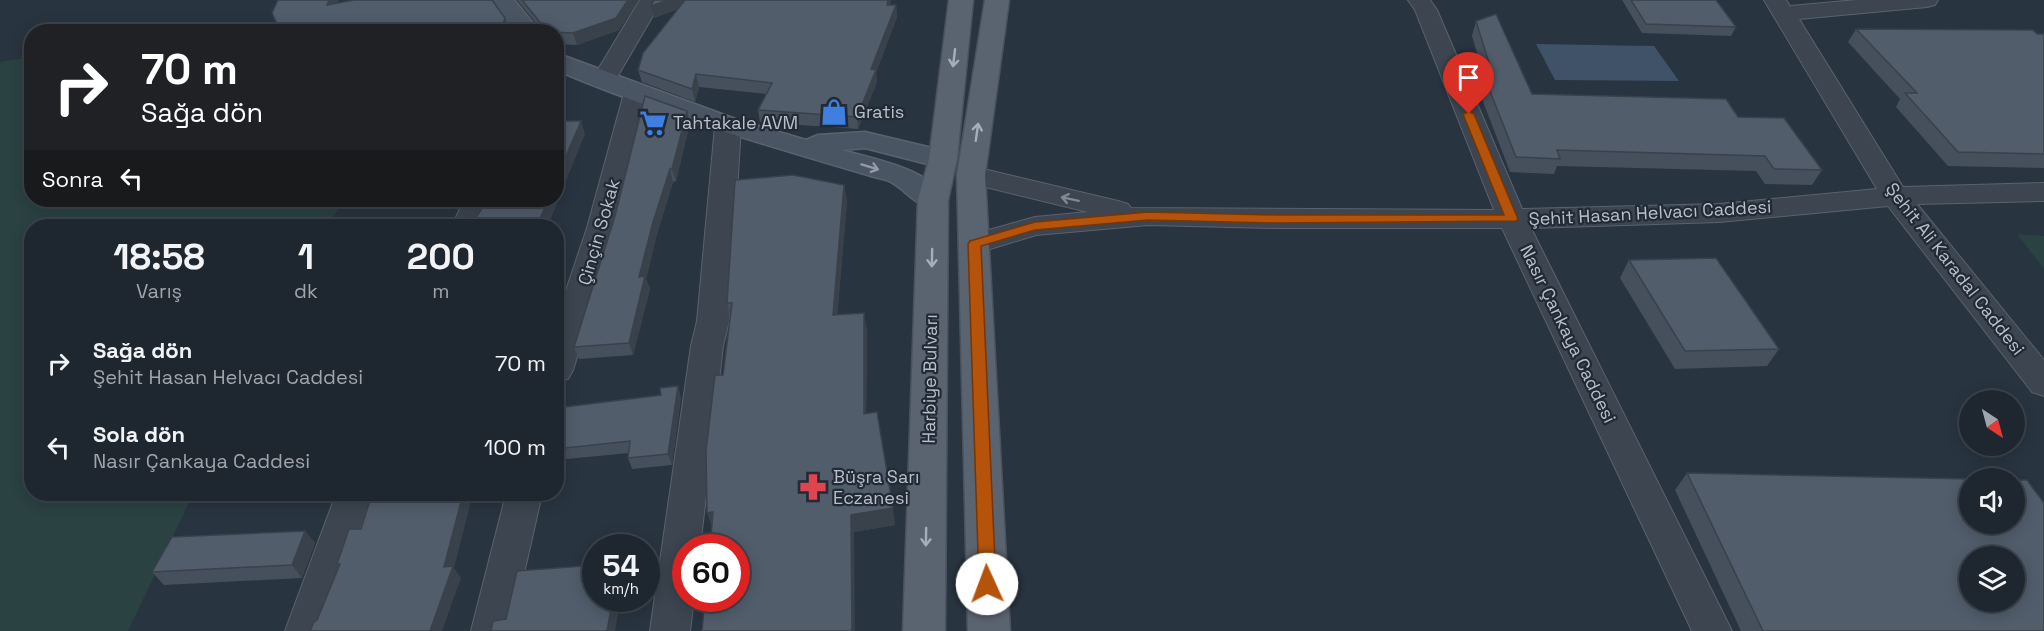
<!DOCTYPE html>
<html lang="tr">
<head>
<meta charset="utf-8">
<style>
  body { margin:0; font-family:"Space Grotesk",sans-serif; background:#2b333c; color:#f1f3f6; height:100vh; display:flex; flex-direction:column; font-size:22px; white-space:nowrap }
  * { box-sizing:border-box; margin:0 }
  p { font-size:20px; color:#a1a5ab }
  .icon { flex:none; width:33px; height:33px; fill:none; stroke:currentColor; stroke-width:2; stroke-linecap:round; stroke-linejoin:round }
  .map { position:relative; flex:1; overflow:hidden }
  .sheet { position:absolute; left:24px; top:219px; width:540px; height:282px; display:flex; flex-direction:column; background:#1e2730; border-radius:24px; box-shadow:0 3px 15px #0003,0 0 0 2px #3c444c }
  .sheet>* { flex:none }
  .hud { position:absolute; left:24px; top:24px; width:540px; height:183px; border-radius:24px; box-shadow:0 3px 15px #0003,0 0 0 2px #3c444c; background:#202124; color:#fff; overflow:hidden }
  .needle { width:39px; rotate:144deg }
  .buttons { position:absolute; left:1959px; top:390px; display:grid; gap:12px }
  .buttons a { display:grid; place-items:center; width:66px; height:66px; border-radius:50%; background:#1e2730; box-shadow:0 3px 15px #0003,0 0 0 2px #3c444c; font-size:30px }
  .speed { position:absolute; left:582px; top:534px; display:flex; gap:12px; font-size:30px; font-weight:700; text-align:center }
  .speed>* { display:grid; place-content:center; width:78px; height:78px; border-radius:50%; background:#1e2730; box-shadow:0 3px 15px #0003,0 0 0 2px #3c444c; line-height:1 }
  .speed small { font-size:15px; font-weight:400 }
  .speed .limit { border:9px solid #d22; background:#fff; color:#111 }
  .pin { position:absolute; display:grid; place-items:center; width:51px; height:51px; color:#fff; margin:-62px -26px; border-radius:50% 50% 50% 0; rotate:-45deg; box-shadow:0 0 6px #0007 }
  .pin .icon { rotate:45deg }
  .me { position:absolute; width:66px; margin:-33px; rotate:358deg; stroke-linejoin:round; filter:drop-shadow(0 0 4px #0008) }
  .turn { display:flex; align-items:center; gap:21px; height:126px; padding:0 18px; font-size:27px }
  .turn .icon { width:78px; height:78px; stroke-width:2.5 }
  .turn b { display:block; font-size:42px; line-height:51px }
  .then { display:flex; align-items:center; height:57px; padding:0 18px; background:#0003; gap:12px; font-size:22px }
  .eta { display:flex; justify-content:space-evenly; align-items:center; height:102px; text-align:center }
  .eta b { font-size:36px; font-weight:800; line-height:42px }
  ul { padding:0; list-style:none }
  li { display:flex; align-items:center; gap:18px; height:84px; padding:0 18px }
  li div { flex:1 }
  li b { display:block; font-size:22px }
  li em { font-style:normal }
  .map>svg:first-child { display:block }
  .green { fill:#2b4242 }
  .water { fill:#3f5268 }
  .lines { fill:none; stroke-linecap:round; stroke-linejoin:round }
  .street-casing { stroke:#5a636d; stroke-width:2 }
  .secondary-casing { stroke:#5a636d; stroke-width:3 }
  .primary-casing { stroke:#49515c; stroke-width:3 }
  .street { fill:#3c4550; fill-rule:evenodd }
  .secondary { fill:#4a5563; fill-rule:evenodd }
  .primary { fill:#5a6470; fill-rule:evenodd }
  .wall { fill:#46505c }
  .shaded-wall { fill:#39414b }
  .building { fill:#515d6b; stroke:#39414b; stroke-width:1.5; fill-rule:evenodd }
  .oneway { stroke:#a6aeb8 }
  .oneway2 { stroke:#929ba6 }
  .oneway3 { stroke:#818993 }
  .route { fill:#b45309; stroke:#753606; stroke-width:1.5 }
  .labels { text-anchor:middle; stroke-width:4.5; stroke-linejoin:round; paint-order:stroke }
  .poi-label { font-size:18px; fill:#b9c0ca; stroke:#212a35; text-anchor:start }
  .street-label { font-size:18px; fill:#b9c0ca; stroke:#212a35 }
</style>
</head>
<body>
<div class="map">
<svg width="2044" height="631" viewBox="0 0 2044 631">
  <rect width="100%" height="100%" fill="#283440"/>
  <!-- green -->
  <g class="green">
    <polygon points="267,22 270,31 203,31"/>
    <polygon points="31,57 32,200 344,200 328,226 32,226 32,494 193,494 128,631 0,631 0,62"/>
    <polygon points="2017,234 2044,236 2044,269"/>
  </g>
  <!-- water -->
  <polygon class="water" points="1536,44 1654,46 1679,81 1555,80"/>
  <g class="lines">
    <defs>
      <g id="street">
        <polygon points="640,0 662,0 612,86 603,88 594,86 591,81"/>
        <polygon points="1408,0 1430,0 1437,10 1522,209 1719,204 1877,189 1764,0 1786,0 1790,6 1857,0 1938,0 1935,5 1927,7 1799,19 1903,187 2044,183 2044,201 1917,204 2044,360 2044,396 2032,392 1888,206 1719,222 1531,228 1732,631 1692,631 1502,228 1277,228 1148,225 1036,235 974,254 964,251 959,244 964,237 1035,217 1088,212 961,181 957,175 961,169 971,166 1118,201 1128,204 1131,208 1494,210 1415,10"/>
        <polygon points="637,85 646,88 650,93 617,228 573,370 568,379 556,382 556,320 587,228 624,93 628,88"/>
        <polygon points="728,118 737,120 741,126 729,321 723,346 700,548 686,548 686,598 694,598 690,631 650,631 691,346 697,321 715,126 719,120"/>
        <polygon points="464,200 492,200 480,226 452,226"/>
        <polygon points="336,494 372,494 325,631 285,631"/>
        <polygon points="506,494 542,494 511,631 471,631"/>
      </g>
      <g id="secondary">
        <polygon points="490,0 514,0 540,32 514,32 499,15"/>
        <path d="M556,53L738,120L806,140L818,135L865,132L953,153L957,159L953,165L943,168L865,148L842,150C877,160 927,168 948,200L943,207C919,213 909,191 889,181C884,179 877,178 871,176C765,145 659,114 556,70Z"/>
      </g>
      <g id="primary">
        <polygon points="949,0 973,0 957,159 948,200 945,631 903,631 918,200 929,159"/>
        <polygon points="985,0 1009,0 985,175 1010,631 968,631 957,175"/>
      </g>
    </defs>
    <!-- street casing -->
    <use href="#street" class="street-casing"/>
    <!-- secondary casing -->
    <use href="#secondary" class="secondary-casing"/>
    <!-- primary casing -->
    <use href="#primary" class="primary-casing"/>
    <!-- street -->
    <use href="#street" class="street"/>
    <!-- secondary -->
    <use href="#secondary" class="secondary"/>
    <!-- primary -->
    <use href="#primary" class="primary"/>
  </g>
  <!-- wall -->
  <g class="wall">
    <polygon points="517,0 639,0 619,30 577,45 556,44 556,32 543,32"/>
    <polygon points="654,0 896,5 897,17 876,73 877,82 858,129 760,122 758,110 766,94 699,87 695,102 642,82 638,70 678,9 654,18"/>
    <polygon points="1622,0 1716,0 1736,27 1731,36 1642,33"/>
    <polygon points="1476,21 1532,94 1738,117 1822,170 1812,185 1765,184 1756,171 1557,166 1554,174 1510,172 1479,91 1484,77 1472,36"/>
    <polygon points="1856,29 2044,34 2044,168 1948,166 1896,107 1900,99 1848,42"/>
    <polygon points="687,111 690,123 676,181 673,182 657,234 646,279 650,289 633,355 579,359 574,347"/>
    <polygon points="844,185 847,202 837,315 867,330 866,413 895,525 854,532 736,598 723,375 730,316 727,303"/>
    <polygon points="1629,260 1779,349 1767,366 1675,369 1620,278"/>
    <polygon points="681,397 672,465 632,469 628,458 629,453 556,460 556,408"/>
    <polygon points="1687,473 2044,631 1741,631 1675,490"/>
    <polygon points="305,531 315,543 302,578 164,585 152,572"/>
  </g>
  <!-- shaded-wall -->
  <g class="shaded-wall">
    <polygon points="329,0 339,0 333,17 327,5"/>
    <polygon points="628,0 639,0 619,30 577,45 573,33"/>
    <polygon points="668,0 694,0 695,3 654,18 651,6"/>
    <polygon points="888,0 891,0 888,17 887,5"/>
    <polygon points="896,5 897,17 876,73 877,82 858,129 857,117 871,69"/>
    <polygon points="505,18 509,30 509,32 500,32"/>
    <polygon points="696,74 699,87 695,102 692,89"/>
    <polygon points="687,111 690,123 676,181 672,169"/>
    <polygon points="581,121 585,134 548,226 537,226 548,200 556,200 556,180"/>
    <polygon points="670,169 673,182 657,234 646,279 650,289 633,355 629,343 639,277 653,222"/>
    <polygon points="844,185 847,202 836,333 833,315"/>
    <polygon points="864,313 867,330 866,431 864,414"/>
    <polygon points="678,386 681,397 672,465 668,454"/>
    <polygon points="463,494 473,494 454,568 461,578 442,631 430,631 444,567"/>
    <polygon points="893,508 895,525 854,532 855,631 852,631 851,515"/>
    <polygon points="713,512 713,530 707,513"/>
    <polygon points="305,531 315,543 302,578 292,565"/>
    <polygon points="613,598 621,598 615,631 607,631"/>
  </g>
  <!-- building -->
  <g class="building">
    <polygon points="278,0 329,0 327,5 354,0 492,0 505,18 500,32 281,32 272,13"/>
    <polygon points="522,0 628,0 616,18 573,33 548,32"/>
    <polygon points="654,0 668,0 651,6"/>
    <polygon points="685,0 888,0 887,5 896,5 871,69 876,70 857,117 758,110 772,83 696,74 692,89 638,70 643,53"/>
    <polygon points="1631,0 1716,0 1736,27 1646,24"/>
    <polygon points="1496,14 1532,94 1726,99 1738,117 1784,118 1822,170 1774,169 1765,156 1557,150 1560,159 1516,157 1484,76 1493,76 1476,21"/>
    <polygon points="1856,29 2033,30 2037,34 2044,34 2044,154 1958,152 1905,93 1917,93"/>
    <polygon points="645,96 687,111 672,169 670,169 653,222 639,277 645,276 629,343 574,347 615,216"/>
    <polygon points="556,121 581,121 556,180"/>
    <polygon points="793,175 844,185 833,315 864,313 864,414 877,412 893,508 851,515 852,631 702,631 705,598 736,598 736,548 710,548 713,512 707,513 706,451 715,375 723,375 732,303 727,303 735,180"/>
    <polygon points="487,200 548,200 537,226 471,226"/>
    <polygon points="1716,258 1779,349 1685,351 1629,260"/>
    <polygon points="678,386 668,454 628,458 630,441 556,449 556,408 661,395 660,388"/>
    <path d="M1687,473L1970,479V524H2014V480H2027L2044,503V631H1763ZM1970,556H2014V602H1970Z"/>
    <polygon points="372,494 463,494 444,567 453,566 430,631 310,631 314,622 317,620 340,564 337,564 349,529 361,529"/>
    <polygon points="305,531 292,565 152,572 172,537"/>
    <polygon points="596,565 596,598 613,598 607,631 491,631 493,621 506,619 517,571"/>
  </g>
  <!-- one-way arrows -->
  <defs><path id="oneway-shaft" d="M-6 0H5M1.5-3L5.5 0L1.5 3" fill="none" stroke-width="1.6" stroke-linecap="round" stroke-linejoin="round" transform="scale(1.5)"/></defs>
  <g class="oneway">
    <use href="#oneway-shaft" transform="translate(954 58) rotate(97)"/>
    <use href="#oneway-shaft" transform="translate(977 132) rotate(-82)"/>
    <use href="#oneway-shaft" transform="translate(932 258) rotate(91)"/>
    <use href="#oneway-shaft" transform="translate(926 537) rotate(91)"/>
  </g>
  <use class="oneway2" href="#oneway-shaft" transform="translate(870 167) rotate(17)"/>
  <use class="oneway3" href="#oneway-shaft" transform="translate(1070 199) rotate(-168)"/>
  <!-- route -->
  <polygon class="route" points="1469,111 1474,114 1518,219 1516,221 1277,223 1148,220 1035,230 981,246 996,584 993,589 987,591 981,589 979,584 968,244 970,241 1035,222 1148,212 1277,215 1504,215 1463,114"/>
  <!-- icons -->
  <defs>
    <symbol id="shop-bare" viewBox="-9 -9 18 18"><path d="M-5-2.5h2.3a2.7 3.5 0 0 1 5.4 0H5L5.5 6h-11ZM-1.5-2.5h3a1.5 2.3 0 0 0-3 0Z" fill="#3f7fe0" stroke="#212a35" stroke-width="2.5" paint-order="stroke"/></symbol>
    <symbol id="supermarket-bare" viewBox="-9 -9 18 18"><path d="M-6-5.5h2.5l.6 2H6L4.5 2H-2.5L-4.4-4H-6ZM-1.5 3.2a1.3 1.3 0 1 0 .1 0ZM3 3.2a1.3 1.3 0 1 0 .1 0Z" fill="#3f7fe0" stroke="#212a35" stroke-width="2.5" paint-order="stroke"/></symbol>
    <symbol id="pharmacy-bare" viewBox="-9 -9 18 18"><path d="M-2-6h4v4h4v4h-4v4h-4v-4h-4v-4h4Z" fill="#e0444e" stroke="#212a35" stroke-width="2.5" paint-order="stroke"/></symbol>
  </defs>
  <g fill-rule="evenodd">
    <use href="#shop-bare" x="815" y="93" width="38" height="38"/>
    <use href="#supermarket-bare" x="634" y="104" width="38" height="38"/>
    <use href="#pharmacy-bare" x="794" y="468" width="38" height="38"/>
  </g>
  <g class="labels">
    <!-- poi labels -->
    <g class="poi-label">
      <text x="854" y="118">Gratis</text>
      <text x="673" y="129">Tahtakale AVM</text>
      <text x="833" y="483">Büşra Sarı<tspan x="833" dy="21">Eczanesi</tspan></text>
    </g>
    <!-- street labels -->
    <g class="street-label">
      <text transform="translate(1650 213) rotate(-3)" y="6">Şehit Hasan Helvacı Caddesi</text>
      <text transform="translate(599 232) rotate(-74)" y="6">Çinçin Sokak</text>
      <text transform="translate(1955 269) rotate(52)" y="6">Şehit Ali Karadal Caddesi</text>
      <text transform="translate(1568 334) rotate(64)" y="6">Nasır Çankaya Caddesi</text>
      <text transform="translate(930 379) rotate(-89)" y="6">Harbiye Bulvarı</text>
    </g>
  </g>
</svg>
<div class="buttons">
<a><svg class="needle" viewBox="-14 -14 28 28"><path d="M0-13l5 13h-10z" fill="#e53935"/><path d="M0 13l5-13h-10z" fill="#a1a5ab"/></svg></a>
<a><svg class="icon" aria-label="sound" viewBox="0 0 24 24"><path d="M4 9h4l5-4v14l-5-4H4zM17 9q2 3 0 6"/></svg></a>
<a><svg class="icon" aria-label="layers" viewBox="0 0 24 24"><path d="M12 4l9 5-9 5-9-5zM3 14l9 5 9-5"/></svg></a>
</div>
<div class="speed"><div>54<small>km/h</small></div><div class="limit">60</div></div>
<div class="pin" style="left:1469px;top:114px;background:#d93025"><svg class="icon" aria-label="arrive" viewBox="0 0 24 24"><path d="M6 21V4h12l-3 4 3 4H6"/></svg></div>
<svg class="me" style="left:987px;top:584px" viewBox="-20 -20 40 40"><circle r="19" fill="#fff"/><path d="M0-13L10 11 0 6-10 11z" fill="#b45309"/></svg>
<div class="hud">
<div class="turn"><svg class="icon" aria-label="right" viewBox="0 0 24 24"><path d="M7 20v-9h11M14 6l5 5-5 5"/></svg><div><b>70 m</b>Sağa dön</div></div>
<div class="then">Sonra<svg class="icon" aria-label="left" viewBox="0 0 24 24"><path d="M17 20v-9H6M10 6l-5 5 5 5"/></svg></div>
</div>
<section class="sheet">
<div class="eta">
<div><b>18:58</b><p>Varış</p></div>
<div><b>1</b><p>dk</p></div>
<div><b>200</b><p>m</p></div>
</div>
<ul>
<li><svg class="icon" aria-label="right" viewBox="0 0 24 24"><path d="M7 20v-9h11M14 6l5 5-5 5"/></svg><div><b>Sağa dön</b><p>Şehit Hasan Helvacı Caddesi</p></div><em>70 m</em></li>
<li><svg class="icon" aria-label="left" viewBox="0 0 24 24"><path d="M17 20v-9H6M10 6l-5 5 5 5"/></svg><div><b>Sola dön</b><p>Nasır Çankaya Caddesi</p></div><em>100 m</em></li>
</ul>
</section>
</div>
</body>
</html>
